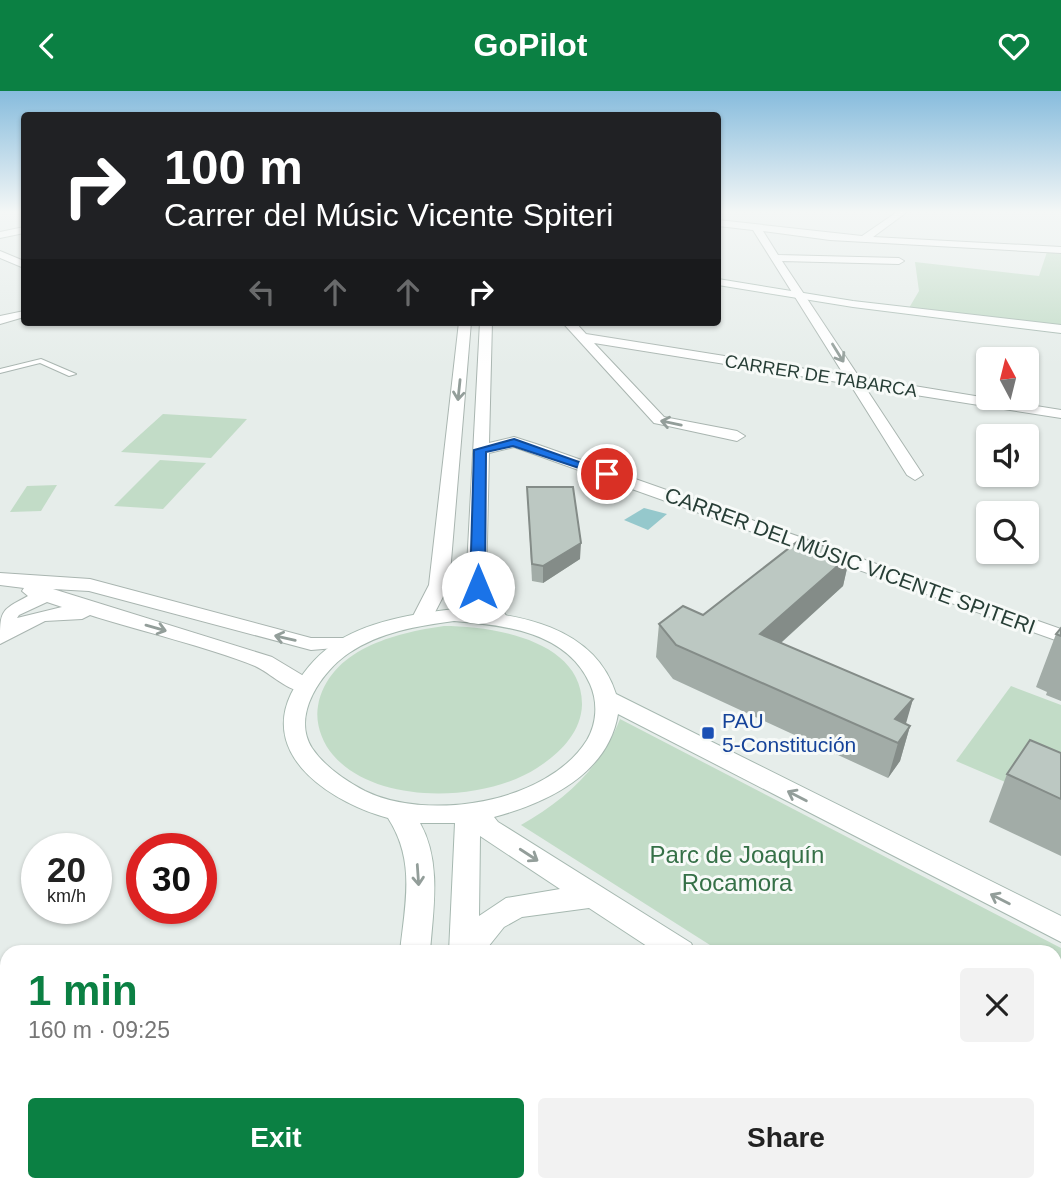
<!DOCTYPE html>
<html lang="en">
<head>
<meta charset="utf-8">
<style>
  body { margin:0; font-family:Helvetica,sans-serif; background:#f2f2f2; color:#222; height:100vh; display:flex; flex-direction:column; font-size:26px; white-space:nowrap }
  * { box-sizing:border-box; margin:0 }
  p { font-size:23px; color:#767676 }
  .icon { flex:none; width:38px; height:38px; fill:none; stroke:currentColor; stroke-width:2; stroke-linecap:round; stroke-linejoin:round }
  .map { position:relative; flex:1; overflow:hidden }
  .details { position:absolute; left:0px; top:854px; width:1062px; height:247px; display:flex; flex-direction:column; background:#fff; border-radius:21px 21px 0 0; box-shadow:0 2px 5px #0004 }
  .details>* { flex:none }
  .top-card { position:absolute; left:21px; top:21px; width:700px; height:214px; border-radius:7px; box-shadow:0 2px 5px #0004; background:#202124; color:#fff; overflow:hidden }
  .needle { width:46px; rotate:353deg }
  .buttons { position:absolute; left:976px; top:256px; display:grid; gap:14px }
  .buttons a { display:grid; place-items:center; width:63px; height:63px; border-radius:7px; background:#fff; box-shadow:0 2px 5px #0004; font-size:35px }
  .speed { position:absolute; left:21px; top:742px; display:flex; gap:14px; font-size:35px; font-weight:700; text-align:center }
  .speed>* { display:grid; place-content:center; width:91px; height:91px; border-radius:50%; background:#fff; box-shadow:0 2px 5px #0004; line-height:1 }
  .speed small { font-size:18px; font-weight:400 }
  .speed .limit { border:10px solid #d22; background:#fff; color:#111 }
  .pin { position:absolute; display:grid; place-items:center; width:60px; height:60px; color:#fff; margin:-30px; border:4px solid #fff; border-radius:50%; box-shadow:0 2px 7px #0007 }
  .me { position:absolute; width:77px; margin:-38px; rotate:0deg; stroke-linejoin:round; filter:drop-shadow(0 0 5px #0008) }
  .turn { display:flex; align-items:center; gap:24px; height:147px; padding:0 28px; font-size:32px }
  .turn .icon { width:91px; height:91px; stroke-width:2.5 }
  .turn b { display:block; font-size:49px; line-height:60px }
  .lanes { display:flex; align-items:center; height:66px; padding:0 28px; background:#0003; justify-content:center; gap:35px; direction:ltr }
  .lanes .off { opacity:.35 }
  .round { display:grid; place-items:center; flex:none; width:74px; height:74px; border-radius:7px; background:#f2f2f2 }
  .overview { display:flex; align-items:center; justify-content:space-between; height:119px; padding:0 28px }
  h1 { font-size:42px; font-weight:600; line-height:52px; color:#0b8043 }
  .cta { display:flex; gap:14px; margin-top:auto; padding:14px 28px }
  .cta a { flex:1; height:80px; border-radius:7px; background:#0b8043; color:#fff; font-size:28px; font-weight:600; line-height:80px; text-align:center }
  .cta a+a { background:#f2f2f2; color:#222 }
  header { display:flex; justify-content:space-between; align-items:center; height:91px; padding:0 28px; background:#0b8043; color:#fff; font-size:32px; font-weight:600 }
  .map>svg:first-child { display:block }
  .green { fill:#c2dcc7 }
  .water { fill:#95c8cc }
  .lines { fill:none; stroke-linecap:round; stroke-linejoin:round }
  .lane-casing { stroke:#a9b5b0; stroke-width:2 }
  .street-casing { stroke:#a9b5b0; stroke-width:2 }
  .secondary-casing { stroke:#a6b8b0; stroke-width:2 }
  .lane { fill:#fff; fill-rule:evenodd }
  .street { fill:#fff; fill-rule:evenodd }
  .secondary { fill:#fff; fill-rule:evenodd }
  .wall { fill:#a2aca7 }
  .shaded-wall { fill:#848c88 }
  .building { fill:#bcc8c2; stroke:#848c88; stroke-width:2 }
  .oneway { stroke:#939e9a }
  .route { fill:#1a73e8; stroke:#114b97; stroke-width:2 }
  .transit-dot { fill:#1a4fb4; stroke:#f7faf8; stroke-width:2.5 }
  .labels { text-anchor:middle; stroke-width:6; stroke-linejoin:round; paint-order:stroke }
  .far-street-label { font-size:18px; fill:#273e36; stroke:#f7faf8 }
  .street-label { font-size:21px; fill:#273e36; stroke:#f7faf8 }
  .transit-label { font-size:21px; fill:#164399; stroke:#f7faf8; text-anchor:start }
  .near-park-label { font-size:24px; fill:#357047; stroke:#f7faf8 }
</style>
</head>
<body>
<header><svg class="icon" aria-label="back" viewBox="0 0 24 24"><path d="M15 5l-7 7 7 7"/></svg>GoPilot<svg class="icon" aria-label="heart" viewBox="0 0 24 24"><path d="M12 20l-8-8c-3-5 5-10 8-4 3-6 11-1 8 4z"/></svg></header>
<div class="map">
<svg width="1061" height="1100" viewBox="0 0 1061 1100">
  <rect width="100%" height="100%" fill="#e6edea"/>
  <!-- green -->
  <g class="green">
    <polygon points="1048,158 1061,159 1061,234 909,217 919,200 915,171 1039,185"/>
    <polygon points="163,323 247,328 211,367 121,361"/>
    <polygon points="160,369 206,372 163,418 114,415"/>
    <polygon points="57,394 41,420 10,421 27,395"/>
    <path d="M444,535C492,535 583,549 582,614C581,642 559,663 537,677C485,711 377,715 333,664C322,651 315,632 318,615C329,558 395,542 444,535Z"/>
    <polygon points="1011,595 1061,614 1061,715 956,670"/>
    <path d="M620,628L1061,857V1076L1055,1073V861H721L521,734C565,709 601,677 620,628Z"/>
  </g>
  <!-- water -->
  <polygon class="water" points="644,417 667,423 648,439 624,429"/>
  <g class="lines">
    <defs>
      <polygon id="lane" points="41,268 76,283 69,285 40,272 0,282 0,278"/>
      <g id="street">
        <polygon points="897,121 907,121 873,146 1061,156 1061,162 830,149 763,140 778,164 899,167 904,170 899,173 782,170 859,286 1061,319 1061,327 865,296 923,384 915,389 907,384 850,293 594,252 664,326 737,340 745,345 737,350 659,333 654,332 562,231 575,231 586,243 844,284 753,139 718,135 718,129 862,145"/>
        <polygon points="24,136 24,142 0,147 0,141"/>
        <polygon points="0,160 24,170 24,177 0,167"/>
        <polygon points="24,220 24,226 0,233 0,225"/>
        <polygon points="459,231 471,231 449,494 432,527 429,531 415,531 412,527 429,494"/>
        <polygon points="480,231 492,231 489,352 514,346 536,353 1061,538 1061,551 514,356 489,362 486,495 507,526 504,530 490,530 466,495"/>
        <path d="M0,482L90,488L311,547H359L363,551L359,555L311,559L89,500L53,498L272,566L312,590L315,595L312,600C291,605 273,583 255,575C205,555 143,541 90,524L82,528L45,530L0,553C0,519 0,520 28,505L22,500L24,497L0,494ZM47,511L62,516L17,527L19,524Z"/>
      </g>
      <g id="secondary">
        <polygon points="718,188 853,210 1061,234 1061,242 853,216 718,194"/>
        <path d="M454,518C517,523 594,534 616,603L1061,825V851L618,623C608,683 547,712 494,726L498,731L691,852L695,861H656L589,817L522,826L504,836L484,861H449L455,732H420C442,771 433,819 430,861H400C405,813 416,770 388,727C336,713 260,668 291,603C301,583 314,567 332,554C366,530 413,523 454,518ZM454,530C505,534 567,541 590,593C598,611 597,632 587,649C548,712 428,731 365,700C346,690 324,675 312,657C291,624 322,580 349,562C380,541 417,535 454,530ZM480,745L560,798L506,807L479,825Z"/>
        <polygon points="1055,1081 1061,1085 1061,1100 1026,1100 1024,1094 1055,1094"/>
        <polygon points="381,1094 417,1094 416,1100 380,1100"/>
        <polygon points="440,1094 476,1094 475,1100 439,1100"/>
      </g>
    </defs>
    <!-- lane casing -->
    <use href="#lane" class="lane-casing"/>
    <!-- street casing -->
    <use href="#street" class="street-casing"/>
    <!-- secondary casing -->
    <use href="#secondary" class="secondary-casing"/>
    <!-- lane -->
    <use href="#lane" class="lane"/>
    <!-- street -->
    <use href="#street" class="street"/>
    <!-- secondary -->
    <use href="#secondary" class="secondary"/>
  </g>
  <!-- wall -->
  <g class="wall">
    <polygon points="527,396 580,468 543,492 532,490"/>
    <polygon points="850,464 843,495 781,552 913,608 905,633 910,635 900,670 888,687 673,588 656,566 659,533 703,524"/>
    <polygon points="1061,537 1061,610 1046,604 1047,601 1036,596 1056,543"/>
    <polygon points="1061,662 1061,765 989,731 1007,683"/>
  </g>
  <!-- shaded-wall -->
  <g class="shaded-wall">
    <polygon points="581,452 580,468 543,492 543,475"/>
    <polygon points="850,464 843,495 754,576 760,543"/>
    <polygon points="913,608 903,643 895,628"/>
    <polygon points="910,635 900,670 888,687 898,652"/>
  </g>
  <!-- building -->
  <g class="building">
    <polygon points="527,396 573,396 581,452 543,475 532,473"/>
    <polygon points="802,447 850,464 760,543 913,608 895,628 910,635 898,652 676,554 659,533 683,515 703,524"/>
    <polygon points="1061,537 1061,545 1056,543"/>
    <polygon points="1030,649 1061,662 1061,708 1007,683"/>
    <polygon points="574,1094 682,1094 683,1100 574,1100"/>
  </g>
  <!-- one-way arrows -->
  <defs><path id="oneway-shaft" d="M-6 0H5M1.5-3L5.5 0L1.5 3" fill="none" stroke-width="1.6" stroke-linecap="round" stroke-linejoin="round" transform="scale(1.75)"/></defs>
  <g class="oneway">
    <use href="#oneway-shaft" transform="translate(838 262) rotate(58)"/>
    <use href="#oneway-shaft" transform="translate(459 299) rotate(96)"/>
    <use href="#oneway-shaft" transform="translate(671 332) rotate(-168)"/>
    <use href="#oneway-shaft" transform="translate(156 537) rotate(16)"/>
    <use href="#oneway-shaft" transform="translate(285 547) rotate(-167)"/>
    <use href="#oneway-shaft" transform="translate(797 705) rotate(-153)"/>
    <use href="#oneway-shaft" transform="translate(529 764) rotate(33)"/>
    <use href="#oneway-shaft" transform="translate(418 784) rotate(86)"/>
    <use href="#oneway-shaft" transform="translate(1000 808) rotate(-153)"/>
  </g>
  <!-- sky -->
  <linearGradient id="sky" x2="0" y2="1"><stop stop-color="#87bcdd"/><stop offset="0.44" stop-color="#f4f7f6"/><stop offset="1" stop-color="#f4f7f6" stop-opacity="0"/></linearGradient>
  <rect width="1061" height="275" fill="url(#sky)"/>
  <!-- route -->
  <polygon class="route" points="514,348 613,383 603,385 513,355 486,361 485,496 478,501 473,500 470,496 474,359"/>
  <!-- markers -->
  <rect class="transit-dot" x="701" y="635" width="14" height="14" rx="3.5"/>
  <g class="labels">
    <!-- far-street labels -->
    <g class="far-street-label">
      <text transform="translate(821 285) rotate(9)" y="6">CARRER DE TABARCA</text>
    </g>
    <!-- street labels -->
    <g class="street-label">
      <text transform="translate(850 470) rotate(20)" y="7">CARRER DEL MÚSIC VICENTE SPITERI</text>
    </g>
    <!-- transit labels -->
    <g class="transit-label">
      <text x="722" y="637">PAU<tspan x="722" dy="24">5-Constitución</tspan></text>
    </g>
    <!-- near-park labels -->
    <g class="near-park-label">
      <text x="737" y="772">Parc de Joaquín<tspan x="737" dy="28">Rocamora</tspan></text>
    </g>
  </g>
</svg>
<div class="buttons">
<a><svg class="needle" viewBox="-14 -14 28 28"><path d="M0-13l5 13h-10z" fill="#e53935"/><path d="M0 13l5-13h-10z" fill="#767676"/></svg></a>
<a><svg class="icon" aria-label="sound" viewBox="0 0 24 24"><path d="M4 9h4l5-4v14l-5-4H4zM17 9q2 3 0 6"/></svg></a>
<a><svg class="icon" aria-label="search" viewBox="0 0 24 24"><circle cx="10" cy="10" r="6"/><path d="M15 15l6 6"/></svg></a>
</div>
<div class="speed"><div>20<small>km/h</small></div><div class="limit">30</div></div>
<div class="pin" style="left:607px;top:383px;background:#d93025"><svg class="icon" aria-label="arrive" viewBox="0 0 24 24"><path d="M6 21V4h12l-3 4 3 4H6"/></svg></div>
<svg class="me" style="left:478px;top:496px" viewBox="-20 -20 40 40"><circle r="19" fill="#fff"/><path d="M0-13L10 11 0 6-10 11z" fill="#1a73e8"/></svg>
<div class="top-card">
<div class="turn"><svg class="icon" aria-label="right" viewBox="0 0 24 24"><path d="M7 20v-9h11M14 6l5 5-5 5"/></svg><div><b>100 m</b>Carrer del Músic Vicente Spiteri</div></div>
<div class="lanes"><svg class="icon off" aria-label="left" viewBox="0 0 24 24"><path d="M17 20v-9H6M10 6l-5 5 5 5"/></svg><svg class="icon off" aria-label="ahead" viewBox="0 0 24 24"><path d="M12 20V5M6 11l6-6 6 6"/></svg><svg class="icon off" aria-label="ahead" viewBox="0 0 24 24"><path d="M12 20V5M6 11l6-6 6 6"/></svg><svg class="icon" aria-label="right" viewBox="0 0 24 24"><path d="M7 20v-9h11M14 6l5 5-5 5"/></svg></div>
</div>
<section class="details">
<div class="overview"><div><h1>1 min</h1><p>160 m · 09:25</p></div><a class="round"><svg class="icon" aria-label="close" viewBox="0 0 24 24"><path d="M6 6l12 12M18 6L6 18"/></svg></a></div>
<div class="cta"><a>Exit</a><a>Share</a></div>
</section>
</div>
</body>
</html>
